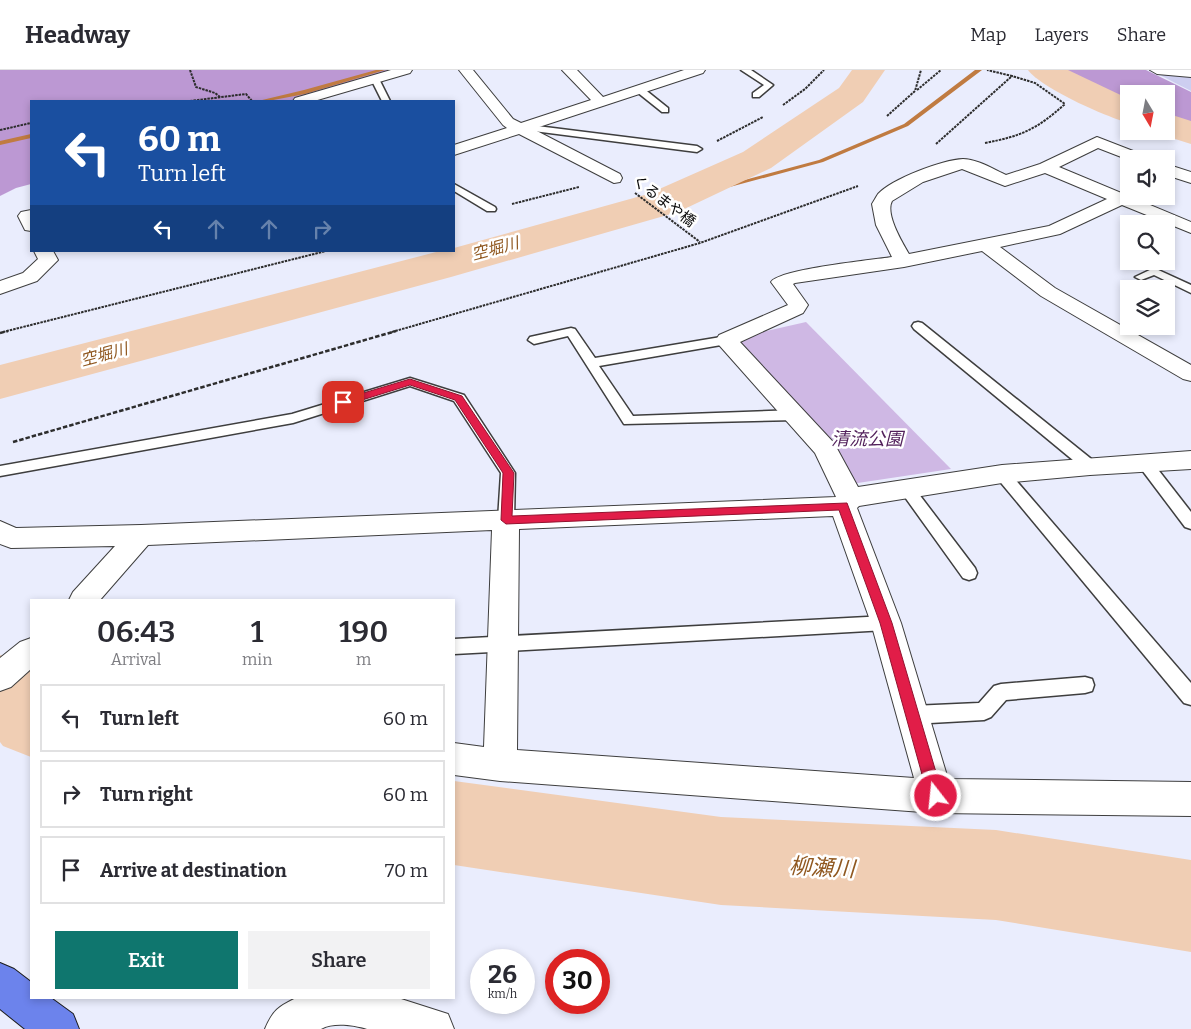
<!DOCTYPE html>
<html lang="en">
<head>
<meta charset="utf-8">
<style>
  body { margin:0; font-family:Bitter,"Noto Sans JP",serif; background:#f2f2f3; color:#2b2b33; height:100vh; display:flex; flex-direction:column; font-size:19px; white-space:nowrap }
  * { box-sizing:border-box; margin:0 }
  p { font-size:16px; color:#7c7c81 }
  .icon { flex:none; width:28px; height:28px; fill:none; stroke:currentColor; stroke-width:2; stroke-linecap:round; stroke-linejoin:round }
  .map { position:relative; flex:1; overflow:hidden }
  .side { position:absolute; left:30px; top:529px; width:425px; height:400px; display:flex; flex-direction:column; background:#fff; border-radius:0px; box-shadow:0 2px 8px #0003 }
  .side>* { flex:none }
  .top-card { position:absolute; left:30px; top:30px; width:425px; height:152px; border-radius:0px; box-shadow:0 2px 8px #0003; background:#1a4fa0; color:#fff; overflow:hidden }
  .needle { width:32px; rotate:170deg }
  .controls { position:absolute; left:1120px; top:15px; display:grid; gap:10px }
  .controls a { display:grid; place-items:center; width:55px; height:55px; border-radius:0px; background:#fff; box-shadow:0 2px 8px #0003; font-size:25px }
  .speed { position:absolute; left:470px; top:879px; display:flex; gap:10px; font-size:25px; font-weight:700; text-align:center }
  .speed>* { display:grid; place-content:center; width:65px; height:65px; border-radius:50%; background:#fff; box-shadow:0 2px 8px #0003; line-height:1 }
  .speed small { font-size:12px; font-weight:400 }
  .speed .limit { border:8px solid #d22; background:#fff; color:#111 }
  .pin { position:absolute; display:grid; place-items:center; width:42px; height:42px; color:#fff; margin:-21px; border-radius:10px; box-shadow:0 2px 8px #0006 }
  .me { position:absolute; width:55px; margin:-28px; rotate:344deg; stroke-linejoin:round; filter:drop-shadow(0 0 4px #0008) }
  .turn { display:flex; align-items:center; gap:18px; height:105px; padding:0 25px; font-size:22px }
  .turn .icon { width:65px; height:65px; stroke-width:2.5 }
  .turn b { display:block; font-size:35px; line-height:42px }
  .lanes { display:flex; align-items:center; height:48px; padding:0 25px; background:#0003; justify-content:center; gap:25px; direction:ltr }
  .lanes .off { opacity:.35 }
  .eta { display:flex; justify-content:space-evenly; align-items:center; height:85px; text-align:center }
  .eta b { font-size:30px; font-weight:600; line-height:35px }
  .primary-button { display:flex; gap:10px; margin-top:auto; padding:10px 25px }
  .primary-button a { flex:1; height:58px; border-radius:0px; background:#0f766e; color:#fff; font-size:20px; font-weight:600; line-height:58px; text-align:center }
  .primary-button a+a { background:#f2f2f3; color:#2b2b33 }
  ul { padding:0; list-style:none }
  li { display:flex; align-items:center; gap:15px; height:68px; margin:0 10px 8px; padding:0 15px; border:2px solid #e1e1e2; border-radius:0px }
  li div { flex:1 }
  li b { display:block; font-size:19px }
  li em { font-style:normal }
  header { display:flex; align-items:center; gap:30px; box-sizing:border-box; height:70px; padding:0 25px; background:#fff; border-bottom:1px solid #e1e1e2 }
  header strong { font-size:24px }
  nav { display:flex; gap:28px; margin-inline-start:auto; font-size:18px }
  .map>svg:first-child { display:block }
  .farmland { fill:#cdcef0 }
  .green { fill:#cfb8e4 }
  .forest { fill:#bc98d3 }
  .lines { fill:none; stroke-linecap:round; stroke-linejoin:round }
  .stream { fill:#c07b41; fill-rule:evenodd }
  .river { fill:#f0ceb4; fill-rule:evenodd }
  .service-casing { stroke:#3e3e3e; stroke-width:3 }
  .minor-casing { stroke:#3e3e3e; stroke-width:2 }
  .tertiary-casing { stroke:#3e3e3e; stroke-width:2 }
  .primary-casing { stroke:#1c1c1c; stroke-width:2 }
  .path-far1 { stroke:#2d2d2d; stroke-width:2; stroke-dasharray:2.5 1; stroke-linecap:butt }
  .path { stroke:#2d2d2d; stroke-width:2.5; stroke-dasharray:4.5 2; stroke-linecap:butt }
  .service { fill:#fff; fill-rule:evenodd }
  .minor { fill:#fff; fill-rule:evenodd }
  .tertiary { fill:#fff; fill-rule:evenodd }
  .primary { fill:#6c83ec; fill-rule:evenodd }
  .route { fill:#e11d48; stroke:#92132f }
  .labels { text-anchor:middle; stroke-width:5; stroke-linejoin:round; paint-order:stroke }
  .far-street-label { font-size:15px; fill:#0b0b0b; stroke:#fff }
  .far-water-label { font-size:16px; font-style:italic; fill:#905820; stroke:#fff }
  .park-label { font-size:18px; font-style:italic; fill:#53225c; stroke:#fff }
  .near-water-label { font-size:22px; font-style:italic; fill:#905820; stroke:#fff }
</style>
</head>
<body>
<header>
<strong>Headway</strong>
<nav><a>Map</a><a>Layers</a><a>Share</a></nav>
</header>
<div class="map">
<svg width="1191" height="959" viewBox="0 0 1191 959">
  <rect width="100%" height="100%" fill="#eaedfd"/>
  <!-- farmland -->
  <polygon class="farmland" points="1156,3 1191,5 1191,21"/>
  <!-- green -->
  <polygon class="green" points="806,252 951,399 851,414 727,270"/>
  <!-- forest -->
  <g class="forest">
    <polygon points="0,0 405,0 300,31 31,31 31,114 16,118 0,126"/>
    <polygon points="1059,0 1146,0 1191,22 1191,60 1166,51 1166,24 1129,24 1129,39 1076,14"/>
  </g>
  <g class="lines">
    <!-- stream -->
    <g class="stream">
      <polygon points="376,0 385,0 305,24 268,31 258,31 304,20"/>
      <polygon points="975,0 982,0 908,56 823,92 663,135 659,133 819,90 904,54"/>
      <polygon points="31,64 31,68 0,75 0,71"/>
    </g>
    <!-- river -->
    <g class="river">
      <polygon points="852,0 885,0 863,32 771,98 678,142 451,207 0,329 0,295 440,181 454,181 454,178 648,124 743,82 839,18"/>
      <path d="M1028,0H1068L1129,29V53C1106,47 1041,18 1028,0Z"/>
      <polygon points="1166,43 1191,51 1191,74 1153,62 1166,61"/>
      <polygon points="0,585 27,594 31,599 31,687 3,676 0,672"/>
      <polygon points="454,711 721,747 996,760 1191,790 1191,882 996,850 721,835 454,795"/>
    </g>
    <defs>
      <g id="service">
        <polygon points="741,0 751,0 773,15 759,27 753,27 753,23 764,15"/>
        <polygon points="372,7 378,7 390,31 382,31 371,9"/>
        <polygon points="637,18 643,18 668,38 668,42 662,42 637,22"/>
        <polygon points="521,54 697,76 702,79 697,82 518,59 518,55"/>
        <polygon points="454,114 495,137 496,139 495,141 487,141 454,121"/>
        <polygon points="1154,198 1191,215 1191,223 1154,205 1141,210 1135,207"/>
        <polygon points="918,252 922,253 1095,392 1097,396 1095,400 1090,401 1085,400 914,259 912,256 914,253"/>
        <polygon points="571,258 575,259 595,288 727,266 731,267 733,270 727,274 599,296 633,346 796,340 801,342 803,345 801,348 796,350 624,354 568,266 534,274 528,270 530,267"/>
        <polygon points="410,308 464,325 515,403 514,450 512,454 506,456 500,454 498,450 501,403 454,331 410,316 293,353 0,406 0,396 292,344"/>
        <polygon points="1144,387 1149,388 1191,442 1191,459 1185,457 1139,396 1137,392 1139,388"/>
        <polygon points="1002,399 1007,400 1191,613 1191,635 1184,633 997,408 995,404 997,400"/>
        <polygon points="907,414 912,415 975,498 977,503 975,508 969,510 963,508 902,423 899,419 902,415"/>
        <polygon points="886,546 892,548 895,553 892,558 886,560 454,584 454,569"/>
        <polygon points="1085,607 1092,609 1094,615 1092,621 1085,623 1006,630 991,647 984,650 912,654 905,651 902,645 905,639 912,636 979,633 994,616 1001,614"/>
      </g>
      <g id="minor">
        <polygon points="391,0 412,0 410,3 314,31 293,31 295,28"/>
        <polygon points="459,0 473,0 513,49 521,53 591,30 562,0 577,0 603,27 684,0 705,0 703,3 533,59 620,104 622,108 620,112 614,113 519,64 454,85 454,75 507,58 503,55"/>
        <polygon points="1150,0 1191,0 1191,7 1157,4"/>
        <path d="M1097,67L1146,86L1148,89L1129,90L1098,78L1059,97L1191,152V163L1122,135L1060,164L1000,177L1055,218L1191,295V311L1183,309L1041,226L982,181L904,197L795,213L793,214L808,235L803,243L740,272L834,373L858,417L1002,395L1191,381V399L1090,405L1002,413L859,436L857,438L901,553L948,709L1191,712V746L936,743L500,711L454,705V673L484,677L492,460L148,475L100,530H69L73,522L115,476L11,478L0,474V451L16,458L141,455L836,427L815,383L719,275L716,270L719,265L788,235L771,212C780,199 872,190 892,187L876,155L872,134C874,131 876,127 878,124C892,109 942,90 963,89C977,89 993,99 1006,105L1040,94ZM962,99L1005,116L1045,103L1107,129L1049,156L909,184C902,172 885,144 892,131L923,112ZM833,446L871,553L914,708L517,680L519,459Z"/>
        <polygon points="1166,94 1191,102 1191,113 1166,105"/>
        <polygon points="31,140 31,161 25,160 18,146 21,142"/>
        <polygon points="34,181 53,181 58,190 37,211 0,224 0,211 23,203 38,189"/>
        <polygon points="31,568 31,599 11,617 0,621 0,588 20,572"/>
      </g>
      <path id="tertiary" d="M296,928H398L448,944L454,959H367C354,955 333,952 321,959H265C273,940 278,937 296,928Z"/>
      <polygon id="primary" points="0,893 14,899 31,912 31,928 51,928 73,944 79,959 25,959 0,939"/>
    </defs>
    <!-- service casing -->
    <use href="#service" class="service-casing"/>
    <!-- minor casing -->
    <use href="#minor" class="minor-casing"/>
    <!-- tertiary casing -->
    <use href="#tertiary" class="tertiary-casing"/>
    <!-- primary casing -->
    <use href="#primary" class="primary-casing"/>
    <!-- path-far1 -->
    <g class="path-far1">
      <polyline points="190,0 196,17 215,23 220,27"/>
      <polyline points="917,20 941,0"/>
      <polyline points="190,31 246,24 252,31"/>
      <polyline points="783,35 805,19 824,0"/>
      <polyline points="887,46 915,21 921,0"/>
      <polyline points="0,60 31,53"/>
      <polyline points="717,71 763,47"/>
      <path d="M985,73C1022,66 1037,59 1065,34L1035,13L1012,6"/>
      <polyline points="936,74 1012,6 987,0"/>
      <polyline points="635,123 700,172"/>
      <polyline points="512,134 579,117"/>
      <polyline points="3,262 326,181"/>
      <polyline points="392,262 700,173 858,116"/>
    </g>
    <!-- path -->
    <g class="path">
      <polyline points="0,263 8,261"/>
      <polyline points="13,372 396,261"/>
    </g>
    <!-- service -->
    <use href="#service" class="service"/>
    <!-- minor -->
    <use href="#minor" class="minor"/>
    <!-- tertiary -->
    <use href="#tertiary" class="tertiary"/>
    <!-- primary -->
    <use href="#primary" class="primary"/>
  </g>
  <!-- route -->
  <polygon class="route" points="410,309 462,326 514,403 512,446 847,433 892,553 943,726 941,731 936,733 931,731 928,726 880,553 839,440 506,454 501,450 503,403 455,330 410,315 343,336 338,332 340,330"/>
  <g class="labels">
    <!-- far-street labels -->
    <g class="far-street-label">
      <text transform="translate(664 131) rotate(37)" y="5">くるまや橋</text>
    </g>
    <!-- far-water labels -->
    <g class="far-water-label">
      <text transform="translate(495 178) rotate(-15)" y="6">空堀川</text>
      <text transform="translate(104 284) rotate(-15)" y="6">空堀川</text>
    </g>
    <!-- park labels -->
    <g class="park-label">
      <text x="867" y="375">清流公園</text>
    </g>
    <!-- near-water labels -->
    <g class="near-water-label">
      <text transform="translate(822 797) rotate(3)" y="8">柳瀬川</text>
    </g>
  </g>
</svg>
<div class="controls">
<a><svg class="needle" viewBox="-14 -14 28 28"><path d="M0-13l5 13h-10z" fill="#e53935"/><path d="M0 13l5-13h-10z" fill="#7c7c81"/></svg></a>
<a><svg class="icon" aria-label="sound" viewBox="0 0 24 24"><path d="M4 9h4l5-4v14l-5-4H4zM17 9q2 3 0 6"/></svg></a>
<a><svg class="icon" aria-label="search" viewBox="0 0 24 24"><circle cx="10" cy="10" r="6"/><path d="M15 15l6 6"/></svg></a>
<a><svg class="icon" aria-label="layers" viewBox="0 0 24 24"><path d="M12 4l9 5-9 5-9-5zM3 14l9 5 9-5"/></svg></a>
</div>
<div class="speed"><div>26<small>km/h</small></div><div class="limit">30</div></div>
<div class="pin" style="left:343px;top:332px;background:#d93025"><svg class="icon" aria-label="arrive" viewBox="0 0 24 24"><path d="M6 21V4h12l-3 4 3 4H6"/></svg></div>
<svg class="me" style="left:936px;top:726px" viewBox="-20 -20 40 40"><circle r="17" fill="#e11d48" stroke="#fff" stroke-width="3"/><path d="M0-11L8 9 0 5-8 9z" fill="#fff"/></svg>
<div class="top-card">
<div class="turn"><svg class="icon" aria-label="left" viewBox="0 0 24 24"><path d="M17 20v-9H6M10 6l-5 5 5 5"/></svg><div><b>60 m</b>Turn left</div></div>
<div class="lanes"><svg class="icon" aria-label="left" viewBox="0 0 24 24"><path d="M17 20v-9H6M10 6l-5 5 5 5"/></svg><svg class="icon off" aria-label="ahead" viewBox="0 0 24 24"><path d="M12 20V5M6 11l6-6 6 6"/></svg><svg class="icon off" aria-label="ahead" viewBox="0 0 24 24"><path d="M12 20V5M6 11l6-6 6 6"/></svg><svg class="icon off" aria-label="right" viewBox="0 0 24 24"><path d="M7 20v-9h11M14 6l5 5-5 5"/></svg></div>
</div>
<section class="side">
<div class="eta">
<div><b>06:43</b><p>Arrival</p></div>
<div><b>1</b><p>min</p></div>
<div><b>190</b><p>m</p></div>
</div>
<ul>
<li><svg class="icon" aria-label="left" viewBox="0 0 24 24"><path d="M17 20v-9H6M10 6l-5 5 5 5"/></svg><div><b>Turn left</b></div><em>60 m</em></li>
<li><svg class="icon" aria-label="right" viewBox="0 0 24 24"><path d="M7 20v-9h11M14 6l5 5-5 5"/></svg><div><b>Turn right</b></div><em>60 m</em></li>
<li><svg class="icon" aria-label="arrive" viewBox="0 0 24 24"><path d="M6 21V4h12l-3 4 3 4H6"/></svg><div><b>Arrive at destination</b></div><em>70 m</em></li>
</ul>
<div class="primary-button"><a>Exit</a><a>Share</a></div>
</section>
</div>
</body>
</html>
